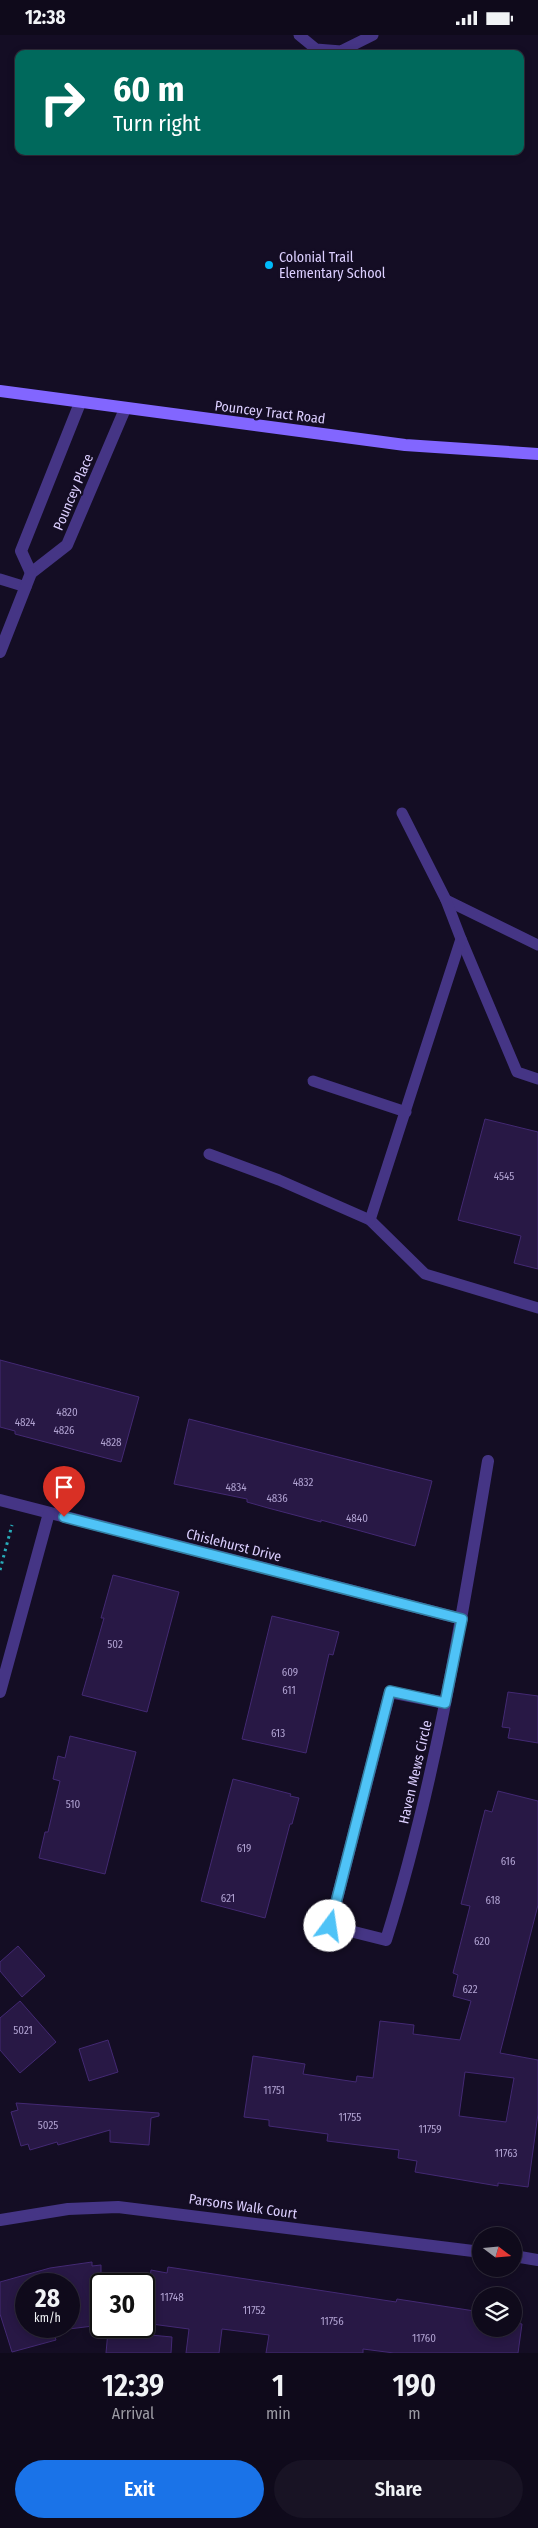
<!DOCTYPE html>
<html lang="en">
<head>
<meta charset="utf-8">
<style>
  body { margin:0; font-family:"Fira Sans Condensed",sans-serif; background:#181324; color:#f1f3f6; height:100vh; display:flex; flex-direction:column; font-size:19px; white-space:nowrap }
  * { box-sizing:border-box; margin:0 }
  p { font-size:16px; color:#9b9aa3 }
  .icon { flex:none; width:28px; height:28px; fill:none; stroke:currentColor; stroke-width:2; stroke-linecap:round; stroke-linejoin:round }
  .map { position:relative; height:2318px; overflow:hidden }
  .side { display:flex; flex-direction:column; background:#0f0a1b; flex:1 }
  .side>* { flex:none }
  .banner { position:absolute; left:15px; top:15px; width:509px; height:105px; border-radius:10px; box-shadow:0 2px 8px #0003,0 0 0 1px #2f2b3a; background:#00695c; color:#fff; overflow:hidden }
  .needle { width:32px; rotate:106deg }
  .tools { position:absolute; left:472px; top:2192px; display:grid; gap:10px }
  .tools a { display:grid; place-items:center; width:50px; height:50px; border-radius:50%; background:#0f0a1b; box-shadow:0 2px 8px #0003,0 0 0 1px #2f2b3a; font-size:25px }
  .speed { position:absolute; left:15px; top:2238px; display:flex; gap:10px; font-size:25px; font-weight:700; text-align:center }
  .speed>* { display:grid; place-content:center; width:65px; height:65px; border-radius:50%; background:#0f0a1b; box-shadow:0 2px 8px #0003,0 0 0 1px #2f2b3a; line-height:1 }
  .speed small { font-size:12px; font-weight:400 }
  .speed .limit { border:2px solid #111; border-radius:8px; background:#fff; color:#111 }
  .pin { position:absolute; display:grid; place-items:center; width:42px; height:42px; color:#fff; margin:-51px -21px; border-radius:50% 50% 50% 0; rotate:-45deg; box-shadow:0 0 5px #0007 }
  .pin .icon { rotate:45deg }
  .me { position:absolute; width:55px; margin:-28px; rotate:14deg; stroke-linejoin:round; filter:drop-shadow(0 0 4px #0008) }
  .turn { display:flex; align-items:center; gap:18px; height:105px; padding:0 15px; font-size:22px }
  .turn .icon { width:65px; height:65px; stroke-width:2.5 }
  .turn b { display:block; font-size:35px; line-height:42px }
  .eta { display:flex; justify-content:space-evenly; align-items:center; height:85px; text-align:center }
  .eta b { font-size:30px; font-weight:600; line-height:35px }
  .action { display:flex; gap:10px; margin-top:auto; padding:10px 15px }
  .action a { flex:1; height:58px; border-radius:30px; background:#1a73e8; color:#fff; font-size:20px; font-weight:600; line-height:58px; text-align:center }
  .action a+a { background:#181324; color:#f1f3f6 }
  .status { display:flex; justify-content:space-between; align-items:center; height:35px; padding:0 25px; background:#0f0a1b; direction:ltr }
  .status svg { height:14px; fill:currentColor }
  .map>svg:first-child { display:block }
  .building { fill:#281845; stroke:#432973; fill-rule:evenodd }
  .lines { fill:none; stroke-linecap:round; stroke-linejoin:round }
  .path { stroke:#28acba; stroke-width:3; stroke-dasharray:2.5 4; stroke-linecap:butt }
  .lane { stroke:#453585; stroke-width:11 }
  .street { stroke:#453585; stroke-width:12 }
  .secondary { stroke:#8266ff; stroke-width:12 }
  .route-casing { stroke:#337fa1; stroke-width:12 }
  .route { stroke:#4fc3f7; stroke-width:9 }
  .poi-dot { fill:#00bafa; stroke:#140d24; stroke-width:2 }
  .labels { text-anchor:middle; stroke-width:4.5; stroke-linejoin:round; paint-order:stroke }
  .number-label { font-size:11px; fill:#afa1d0 }
  .poi-label { font-size:14px; fill:#dccfff; stroke:#140d24; text-anchor:start }
  .street-label { font-size:14px; fill:#dccfff; stroke:#140d24 }
</style>
</head>
<body>
<div class="status"><b>12:38</b><svg viewBox="0 0 49 12"><path d="M0 12V9h3v3zM5 12V6h3v6zM10 12V3h3v9zM15 12V0h3v12zM26 1h20v11H26zM47 4h2v5h-2z"/></svg></div>
<div class="map">
<svg width="538" height="2318" viewBox="0 0 538 2318">
  <rect width="100%" height="100%" fill="#140d24"/>
  <!-- building -->
  <g class="building">
    <polygon points="485,1084 538,1097 538,1234 514,1228 521,1201 458,1185"/>
    <polygon points="0,1325 139,1362 121,1427 15,1399 15,1396 0,1392"/>
    <polygon points="189,1384 432,1446 415,1511 321,1485 321,1487 268,1473 247,1467 247,1464 174,1449"/>
    <polygon points="113,1540 179,1557 147,1677 82,1660 104,1583 101,1583"/>
    <polygon points="272,1581 339,1597 333,1620 329,1619 306,1718 242,1704"/>
    <polygon points="508,1657 538,1661 538,1708 508,1703 510,1693 502,1692"/>
    <polygon points="70,1701 136,1717 105,1839 39,1823 45,1797 48,1797 60,1746 53,1744 58,1721 65,1723"/>
    <polygon points="233,1744 291,1759 290,1761 299,1763 292,1789 290,1789 265,1883 201,1866"/>
    <path d="M498,1756L538,1766V1870L500,2018L538,2025V2079L528,2152L498,2148V2151L415,2137L417,2126L398,2123L399,2115L327,2106L328,2099L269,2091V2085L244,2082L253,2021L305,2029L303,2039L356,2047L357,2041L373,2043L380,1986L414,1990L413,1999L460,2005L471,1966L453,1961L458,1940L453,1938L470,1871L461,1869L485,1775L492,1777ZM465,2037L514,2043L506,2087L459,2081Z"/>
    <polygon points="18,1911 45,1941 22,1962 0,1936 0,1927"/>
    <polygon points="20,1966 56,2007 20,2038 0,2015 0,1983"/>
    <polygon points="108,2005 118,2037 89,2046 79,2014"/>
    <polygon points="16,2068 159,2078 159,2081 151,2083 149,2110 110,2107 110,2095 58,2110 57,2107 30,2115 28,2109 21,2111 11,2077 18,2075"/>
    <path d="M92,2227V2231L101,2230V2290L53,2296L56,2305L12,2317L0,2279V2247L50,2233ZM26,2249H69V2291H26Z"/>
    <polygon points="168,2232 396,2267 397,2264 481,2277 481,2294 514,2294 514,2285 516,2285 516,2288 522,2289 518,2318 394,2318 363,2314 363,2318 266,2318 269,2300 222,2294 219,2318 186,2318 189,2294 144,2288 151,2235 167,2238"/>
    <polygon points="108,2296 172,2302 171,2318 106,2318"/>
  </g>
  <g class="lines">
    <!-- path -->
    <polyline class="path" points="0,1535 12,1490"/>
    <!-- lane -->
    <g class="lane">
      <polyline points="299,0 316,14 341,16 373,0"/>
      <polyline points="0,544 26,552"/>
      <polyline points="446,865 538,910"/>
      <polyline points="461,904 517,1037 538,1044"/>
      <polyline points="313,1046 406,1077"/>
      <polyline points="209,1119 279,1145 370,1185 425,1239 538,1273"/>
      <polyline points="370,1185 461,904 446,865 402,778"/>
    </g>
    <!-- street -->
    <g class="street">
      <polyline points="80,368 21,516 31,538 67,510 125,374"/>
      <polyline points="0,617 31,538"/>
      <polyline points="0,1465 462,1584"/>
      <polyline points="0,1657 49,1478"/>
      <path d="M445,1668L390,1657L330,1891L386,1905C435,1749 461,1588 488,1426"/>
      <polyline points="0,2185 68,2174 118,2172 481,2217"/>
      <polyline points="514,2221 538,2225"/>
    </g>
    <!-- secondary -->
    <polyline class="secondary" points="0,356 405,410 538,419"/>
  </g>
  <g class="lines">
    <defs>
      <polyline id="route" points="64,1482 462,1584 445,1668 390,1656 330,1891"/>
    </defs>
    <!-- route casing -->
    <use href="#route" class="route-casing"/>
    <!-- route -->
    <use href="#route" class="route"/>
  </g>
  <!-- markers -->
  <circle class="poi-dot" cx="269" cy="230" r="5"/>
  <g class="labels">
    <!-- number labels -->
    <g class="number-label">
      <text x="504" y="1145">4545</text>
      <text x="67" y="1381">4820</text>
      <text x="25" y="1391">4824</text>
      <text x="64" y="1399">4826</text>
      <text x="111" y="1411">4828</text>
      <text x="303" y="1451">4832</text>
      <text x="236" y="1456">4834</text>
      <text x="277" y="1467">4836</text>
      <text x="357" y="1487">4840</text>
      <text x="115" y="1613">502</text>
      <text x="290" y="1641">609</text>
      <text x="289" y="1659">611</text>
      <text x="278" y="1702">613</text>
      <text x="73" y="1773">510</text>
      <text x="244" y="1817">619</text>
      <text x="508" y="1830">616</text>
      <text x="228" y="1867">621</text>
      <text x="493" y="1869">618</text>
      <text x="482" y="1910">620</text>
      <text x="470" y="1958">622</text>
      <text x="23" y="1999">5021</text>
      <text x="274" y="2059">11751</text>
      <text x="350" y="2086">11755</text>
      <text x="48" y="2094">5025</text>
      <text x="430" y="2098">11759</text>
      <text x="506" y="2122">11763</text>
      <text x="172" y="2266">11748</text>
      <text x="254" y="2279">11752</text>
      <text x="332" y="2290">11756</text>
      <text x="424" y="2307">11760</text>
    </g>
    <!-- poi labels -->
    <g class="poi-label">
      <text x="279" y="227">Colonial Trail<tspan x="279" dy="16">Elementary School</tspan></text>
    </g>
    <!-- street labels -->
    <g class="street-label">
      <text transform="translate(270 377) rotate(7)" y="5">Pouncey Tract Road</text>
      <text transform="translate(73 457) rotate(-67)" y="5">Pouncey Place</text>
      <text transform="translate(234 1510) rotate(14)" y="5">Chislehurst Drive</text>
      <text transform="translate(415 1737) rotate(-77)" y="5">Haven Mews Circle</text>
      <text transform="translate(243 2171) rotate(8)" y="5">Parsons Walk Court</text>
    </g>
  </g>
</svg>
<div class="tools">
<a><svg class="needle" viewBox="-14 -14 28 28"><path d="M0-13l5 13h-10z" fill="#e53935"/><path d="M0 13l5-13h-10z" fill="#9b9aa3"/></svg></a>
<a><svg class="icon" aria-label="layers" viewBox="0 0 24 24"><path d="M12 4l9 5-9 5-9-5zM3 14l9 5 9-5"/></svg></a>
</div>
<div class="speed"><div>28<small>km/h</small></div><div class="limit">30</div></div>
<div class="pin" style="left:64px;top:1482px;background:#d93025"><svg class="icon" aria-label="arrive" viewBox="0 0 24 24"><path d="M6 21V4h12l-3 4 3 4H6"/></svg></div>
<svg class="me" style="left:330px;top:1891px" viewBox="-20 -20 40 40"><circle r="19" fill="#fff"/><path d="M0-13L10 11 0 6-10 11z" fill="#4fc3f7"/></svg>
<div class="banner">
<div class="turn"><svg class="icon" aria-label="right" viewBox="0 0 24 24"><path d="M7 20v-9h11M14 6l5 5-5 5"/></svg><div><b>60 m</b>Turn right</div></div>
</div>
</div>
<section class="side">
<div class="eta">
<div><b>12:39</b><p>Arrival</p></div>
<div><b>1</b><p>min</p></div>
<div><b>190</b><p>m</p></div>
</div>
<div class="action"><a>Exit</a><a>Share</a></div>
</section>
</body>
</html>
